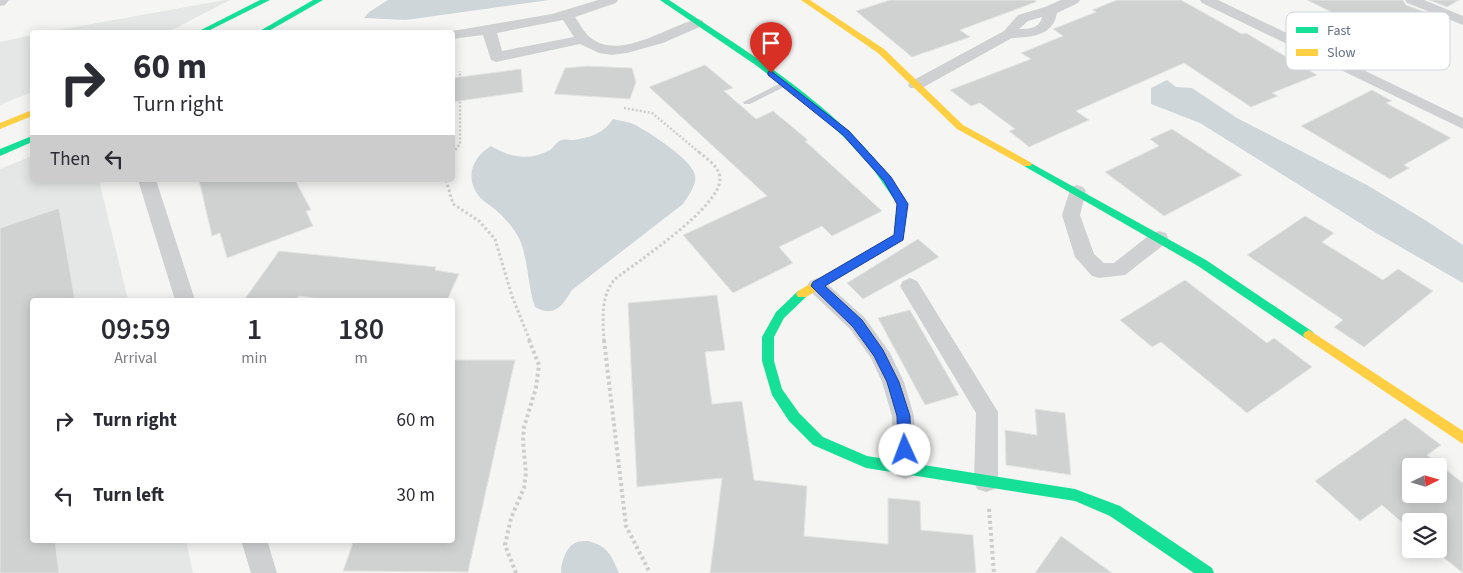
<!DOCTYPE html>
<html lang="en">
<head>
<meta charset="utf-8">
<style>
  body { margin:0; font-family:"Source Sans 3",sans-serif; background:#f7f7f7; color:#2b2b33; height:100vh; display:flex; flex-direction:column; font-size:19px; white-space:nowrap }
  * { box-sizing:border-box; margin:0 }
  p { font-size:16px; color:#7c7c81 }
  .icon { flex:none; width:28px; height:28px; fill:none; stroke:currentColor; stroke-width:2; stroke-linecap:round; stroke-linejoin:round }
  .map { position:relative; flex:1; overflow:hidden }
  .panel { position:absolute; left:30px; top:298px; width:425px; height:245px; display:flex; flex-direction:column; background:#fff; border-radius:5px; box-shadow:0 2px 12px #0003 }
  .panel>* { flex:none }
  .guide { position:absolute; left:30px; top:30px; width:425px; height:152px; border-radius:5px; box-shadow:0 2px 12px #0003; background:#fff; color:#2b2b33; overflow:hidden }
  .needle { width:32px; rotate:85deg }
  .tools { position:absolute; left:1402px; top:458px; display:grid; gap:10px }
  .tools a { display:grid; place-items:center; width:45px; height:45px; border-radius:5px; background:#fff; box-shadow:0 2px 12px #0003; font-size:25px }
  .pin { position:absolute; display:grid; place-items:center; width:42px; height:42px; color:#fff; margin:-51px -21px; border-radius:50% 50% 50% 0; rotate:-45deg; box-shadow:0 0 5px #0007 }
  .pin .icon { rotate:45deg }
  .me { position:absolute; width:55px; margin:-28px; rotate:358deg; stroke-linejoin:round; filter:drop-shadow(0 0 4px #0008) }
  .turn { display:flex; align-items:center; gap:18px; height:105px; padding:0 20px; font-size:22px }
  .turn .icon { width:65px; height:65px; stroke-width:2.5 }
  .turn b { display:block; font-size:35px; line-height:42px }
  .then { display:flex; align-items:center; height:48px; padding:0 20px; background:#0003; gap:10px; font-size:19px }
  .eta { display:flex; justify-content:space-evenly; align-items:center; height:85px; text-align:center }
  .eta b { font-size:30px; font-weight:600; line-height:35px }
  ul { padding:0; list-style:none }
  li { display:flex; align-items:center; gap:15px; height:75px; padding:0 20px }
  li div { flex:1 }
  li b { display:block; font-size:19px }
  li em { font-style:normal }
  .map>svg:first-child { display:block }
  .built { fill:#e5e7e6 }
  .water { fill:#cfd6da }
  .building { fill:#d0d2d2; stroke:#e4e5e4; fill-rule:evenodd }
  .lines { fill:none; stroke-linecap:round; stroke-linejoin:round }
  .path-far2 { stroke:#cdcdce; stroke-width:2.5; stroke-dasharray:2 2; stroke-linecap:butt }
  .path-far1 { stroke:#cdcdce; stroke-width:3; stroke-dasharray:2.5 2.5; stroke-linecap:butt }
  .path { stroke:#cdcdce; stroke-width:4; stroke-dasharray:3 3; stroke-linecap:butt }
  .lane { fill:#cfd0d1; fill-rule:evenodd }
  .street { fill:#cfd0d1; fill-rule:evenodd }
  .fast { fill:#16e098; fill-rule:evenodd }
  .slow { fill:#ffcf43; fill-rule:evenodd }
  .route { fill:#2563eb; stroke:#184099 }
  .key { fill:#fff; stroke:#d0d5db; stroke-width:1 }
  .key-label { font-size:14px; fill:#647286 }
</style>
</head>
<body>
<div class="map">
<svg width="1463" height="573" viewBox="0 0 1463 573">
  <rect width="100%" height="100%" fill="#f5f6f4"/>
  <!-- built -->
  <g class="built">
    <polygon points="225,0 230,0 168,32 47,32"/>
    <polygon points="32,35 32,92 0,105 0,42"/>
    <polygon points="32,156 32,180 99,180 128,300 32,300 32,540 186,540 193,573 0,573 0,169"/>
  </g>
  <!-- water -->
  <g class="water">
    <polygon points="388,0 549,0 406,20 364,18 369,12"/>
    <polygon points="1167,80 1176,87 1192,88 1237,118 1367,185 1425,220 1463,245 1463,283 1371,230 1200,123 1151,104 1151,88"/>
    <path d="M613,119C621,121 632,122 639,127C653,135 692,160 695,175C697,185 688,196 683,204L572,290C562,306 555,318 535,307C528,287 528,262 521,243C517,232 507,220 498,212C492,206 483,202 478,195C464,176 474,156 491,146C511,158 529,161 550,150C554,147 557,141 562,140C565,139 570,140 573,140C590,138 604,133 613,119Z"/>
    <path d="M588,541C608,546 611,555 619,573H561C561,563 565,548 575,543C579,541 585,541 588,541Z"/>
  </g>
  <!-- building -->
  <g class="building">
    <polygon points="890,0 1035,0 1036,2 960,30 970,37 912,57 856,11"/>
    <polygon points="1117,0 1181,0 1242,34 1246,33 1317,75 1272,93 1278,96 1251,107 1184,63 1076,111 1089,120 1029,147 1009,131 1015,129 980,103 971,106 950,90 1031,59 1021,53 1063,36 1053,29 1096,12 1092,10"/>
    <polygon points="1307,0 1403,0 1406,5 1433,15 1421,23 1435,29 1396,44"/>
    <polygon points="1429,0 1459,0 1447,7"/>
    <polygon points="705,65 733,88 724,91 756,119 773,111 808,140 805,141 882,211 832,236 822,226 779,247 793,263 733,293 683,235 767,196 649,87"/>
    <polygon points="587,66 632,68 636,82 630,99 554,94 565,68"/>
    <polygon points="521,69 523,92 452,102 452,78"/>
    <polygon points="1372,90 1392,101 1386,103 1451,138 1404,165 1409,168 1390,179 1301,126"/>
    <polygon points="1172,129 1242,175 1164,216 1105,172 1159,146 1150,139"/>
    <polygon points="199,180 295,180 311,210 306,211 313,226 227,258 220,233 212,236"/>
    <polygon points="59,208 75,300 32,300 32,540 55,540 59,573 0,573 0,228"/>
    <polygon points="1305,216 1334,233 1322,242 1383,280 1398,269 1433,291 1364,347 1334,327 1343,320 1247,255"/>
    <polygon points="918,239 939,257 863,299 847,283"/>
    <polygon points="279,251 436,267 435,270 459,274 447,300 331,300 299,296 296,300 244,300"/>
    <polygon points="1185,280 1267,343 1274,338 1312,367 1247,413 1161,342 1152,347 1120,320"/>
    <polygon points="717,295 725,350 705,352 712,404 742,401 754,480 807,486 804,536 888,544 888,498 920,501 921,530 973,535 976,573 710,573 722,478 637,487 628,303"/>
    <polygon points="910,310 959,395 925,405 878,318"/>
    <polygon points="452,360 515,360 468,572 343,571 354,540 452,540"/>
    <polygon points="1035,409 1065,413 1071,475 1006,465 1005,430 1037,435"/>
    <path d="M1405,418L1441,445L1427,455L1463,483V573L1433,549H1439V521H1411V530L1382,505L1360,521L1315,481ZM1411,466H1439V494H1411Z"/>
    <polygon points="1061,536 1112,573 1035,573"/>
  </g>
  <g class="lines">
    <!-- path-far2 -->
    <g class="path-far2">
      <polyline points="624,108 652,113 700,153"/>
      <polyline points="453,153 460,144 460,71"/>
    </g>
    <!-- path-far1 -->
    <g class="path-far1">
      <polyline points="452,154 454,152"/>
      <polyline points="446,180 453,204 479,221 495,239 512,296 530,341"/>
      <path d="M604,341C603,319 600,297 615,279C637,262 722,206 720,178C719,166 707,159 699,152"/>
    </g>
    <!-- path -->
    <g class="path">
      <polyline points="604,340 626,526 650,573"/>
      <polyline points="989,509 994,573"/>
      <polyline points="516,573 505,545 511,518 524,488 526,473 523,441 524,427 536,388 539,365 529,340"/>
    </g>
    <!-- lane -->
    <polygon class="lane" points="783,82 789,82 790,84 750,104 744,104 743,102"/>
    <!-- street -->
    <g class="street">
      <polygon points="0,0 9,0 5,5 0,6"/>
      <path d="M598,0H618L616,3L575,17C580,24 584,33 591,38C620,61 668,26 697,19L702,20L704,23L702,26L663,43L627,53L612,55L599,53L580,44L496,62L491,60L483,35L452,39V32H446L552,14ZM563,20L574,37L502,51L497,33Z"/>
      <path d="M1061,0H1080L1078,3L1057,13C1053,36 1032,37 1012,38L922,88H910L908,85L910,82L1004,31L1018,15L1045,7ZM1042,17C1040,28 1029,29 1019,29L1028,21Z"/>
      <polygon points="1200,0 1218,0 1463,118 1463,129 1202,3"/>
      <polygon points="1405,0 1424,0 1463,16 1463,25 1407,3"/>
      <polygon points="138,180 156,180 195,300 175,300"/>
      <polygon points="1077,185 1083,187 1086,191 1080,215 1094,254 1104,263 1114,263 1152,233 1159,231 1166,233 1168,238 1166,243 1125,275 1099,278 1092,276 1075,257 1062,215 1071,187"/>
      <polygon points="817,278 824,281 865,318 890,353 904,382 914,416 917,468 913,476 905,479 897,476 893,468 892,416 882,382 871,358 851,330 810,291 807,286 810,281"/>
      <polygon points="910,278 917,281 998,412 998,481 995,489 986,492 977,489 974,481 976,413 900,286 903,281"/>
      <polygon points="241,540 267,540 277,573 251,573"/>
    </g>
    <!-- fast -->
    <g class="fast">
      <polygon points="260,0 270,0 206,32 197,32"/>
      <polygon points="313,0 323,0 267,32 258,32"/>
      <path d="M660,0H669C732,42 799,82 853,136C872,154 887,174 902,195L903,197L902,199H894L873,169L847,140L819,114L757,66Z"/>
      <polygon points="32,136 32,142 0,156 0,149"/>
      <polygon points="1027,161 1206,260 1313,332 1315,335 1313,338 1305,338 1198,266 1024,166 1022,164 1024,162"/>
      <polygon points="802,290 806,291 808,294 806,297 784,318 774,337 774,361 782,389 799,413 823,437 867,456 1075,489 1120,506 1212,568 1214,573 1194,573 1110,516 1075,501 866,468 813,445 789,421 772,395 762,361 762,337 776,312 798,291"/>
    </g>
    <!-- slow -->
    <g class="slow">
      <polygon points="801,0 810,0 884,49 963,125 1030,162 1032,164 1030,166 1024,166 957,129 878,53"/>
      <polygon points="32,110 32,116 0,129 0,123"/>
      <polygon points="898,194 902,195 907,203 903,240 806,297 798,297 796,294 798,291 894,235 897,203 893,197"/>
      <polygon points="1309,330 1463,431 1463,444 1305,338 1303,335 1305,332"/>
    </g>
  </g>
  <!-- route -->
  <polygon class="route" points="771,71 849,131 891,177 908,204 903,240 825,286 862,320 883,350 899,382 910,416 911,450 909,455 905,456 900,455 898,450 897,416 887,382 874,356 853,327 811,286 813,282 894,235 897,204 884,181 843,135 768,75 768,72"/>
  <!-- legend -->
  <rect x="1286" y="12" width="164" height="58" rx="8" class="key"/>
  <rect x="1296" y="27" width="22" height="6" fill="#16e098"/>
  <rect x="1296" y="49" width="22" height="7" fill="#ffcf43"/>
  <g class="key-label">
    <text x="1327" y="35">Fast</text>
    <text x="1327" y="57">Slow</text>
  </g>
</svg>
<div class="tools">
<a><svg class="needle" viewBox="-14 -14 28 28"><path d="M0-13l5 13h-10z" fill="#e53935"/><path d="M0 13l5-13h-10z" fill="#7c7c81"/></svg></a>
<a><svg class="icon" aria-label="layers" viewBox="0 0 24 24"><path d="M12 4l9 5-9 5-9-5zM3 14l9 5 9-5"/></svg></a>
</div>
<div class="pin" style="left:771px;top:73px;background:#d93025"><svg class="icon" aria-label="arrive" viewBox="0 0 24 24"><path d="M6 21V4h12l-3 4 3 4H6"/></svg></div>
<svg class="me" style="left:905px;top:450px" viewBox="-20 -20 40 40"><circle r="19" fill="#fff"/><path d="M0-13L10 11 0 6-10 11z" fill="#2563eb"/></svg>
<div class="guide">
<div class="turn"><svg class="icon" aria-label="right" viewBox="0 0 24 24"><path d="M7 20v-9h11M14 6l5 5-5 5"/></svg><div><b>60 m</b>Turn right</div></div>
<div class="then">Then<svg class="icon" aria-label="left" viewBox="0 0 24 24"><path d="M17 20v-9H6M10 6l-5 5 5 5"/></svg></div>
</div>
<section class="panel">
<div class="eta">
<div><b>09:59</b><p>Arrival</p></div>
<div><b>1</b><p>min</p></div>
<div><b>180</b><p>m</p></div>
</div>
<ul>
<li><svg class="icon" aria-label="right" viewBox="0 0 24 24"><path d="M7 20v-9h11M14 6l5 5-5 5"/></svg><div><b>Turn right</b></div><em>60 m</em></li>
<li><svg class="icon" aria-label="left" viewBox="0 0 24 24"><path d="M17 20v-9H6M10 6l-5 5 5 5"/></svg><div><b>Turn left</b></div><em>30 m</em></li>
</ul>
</section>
</div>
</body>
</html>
